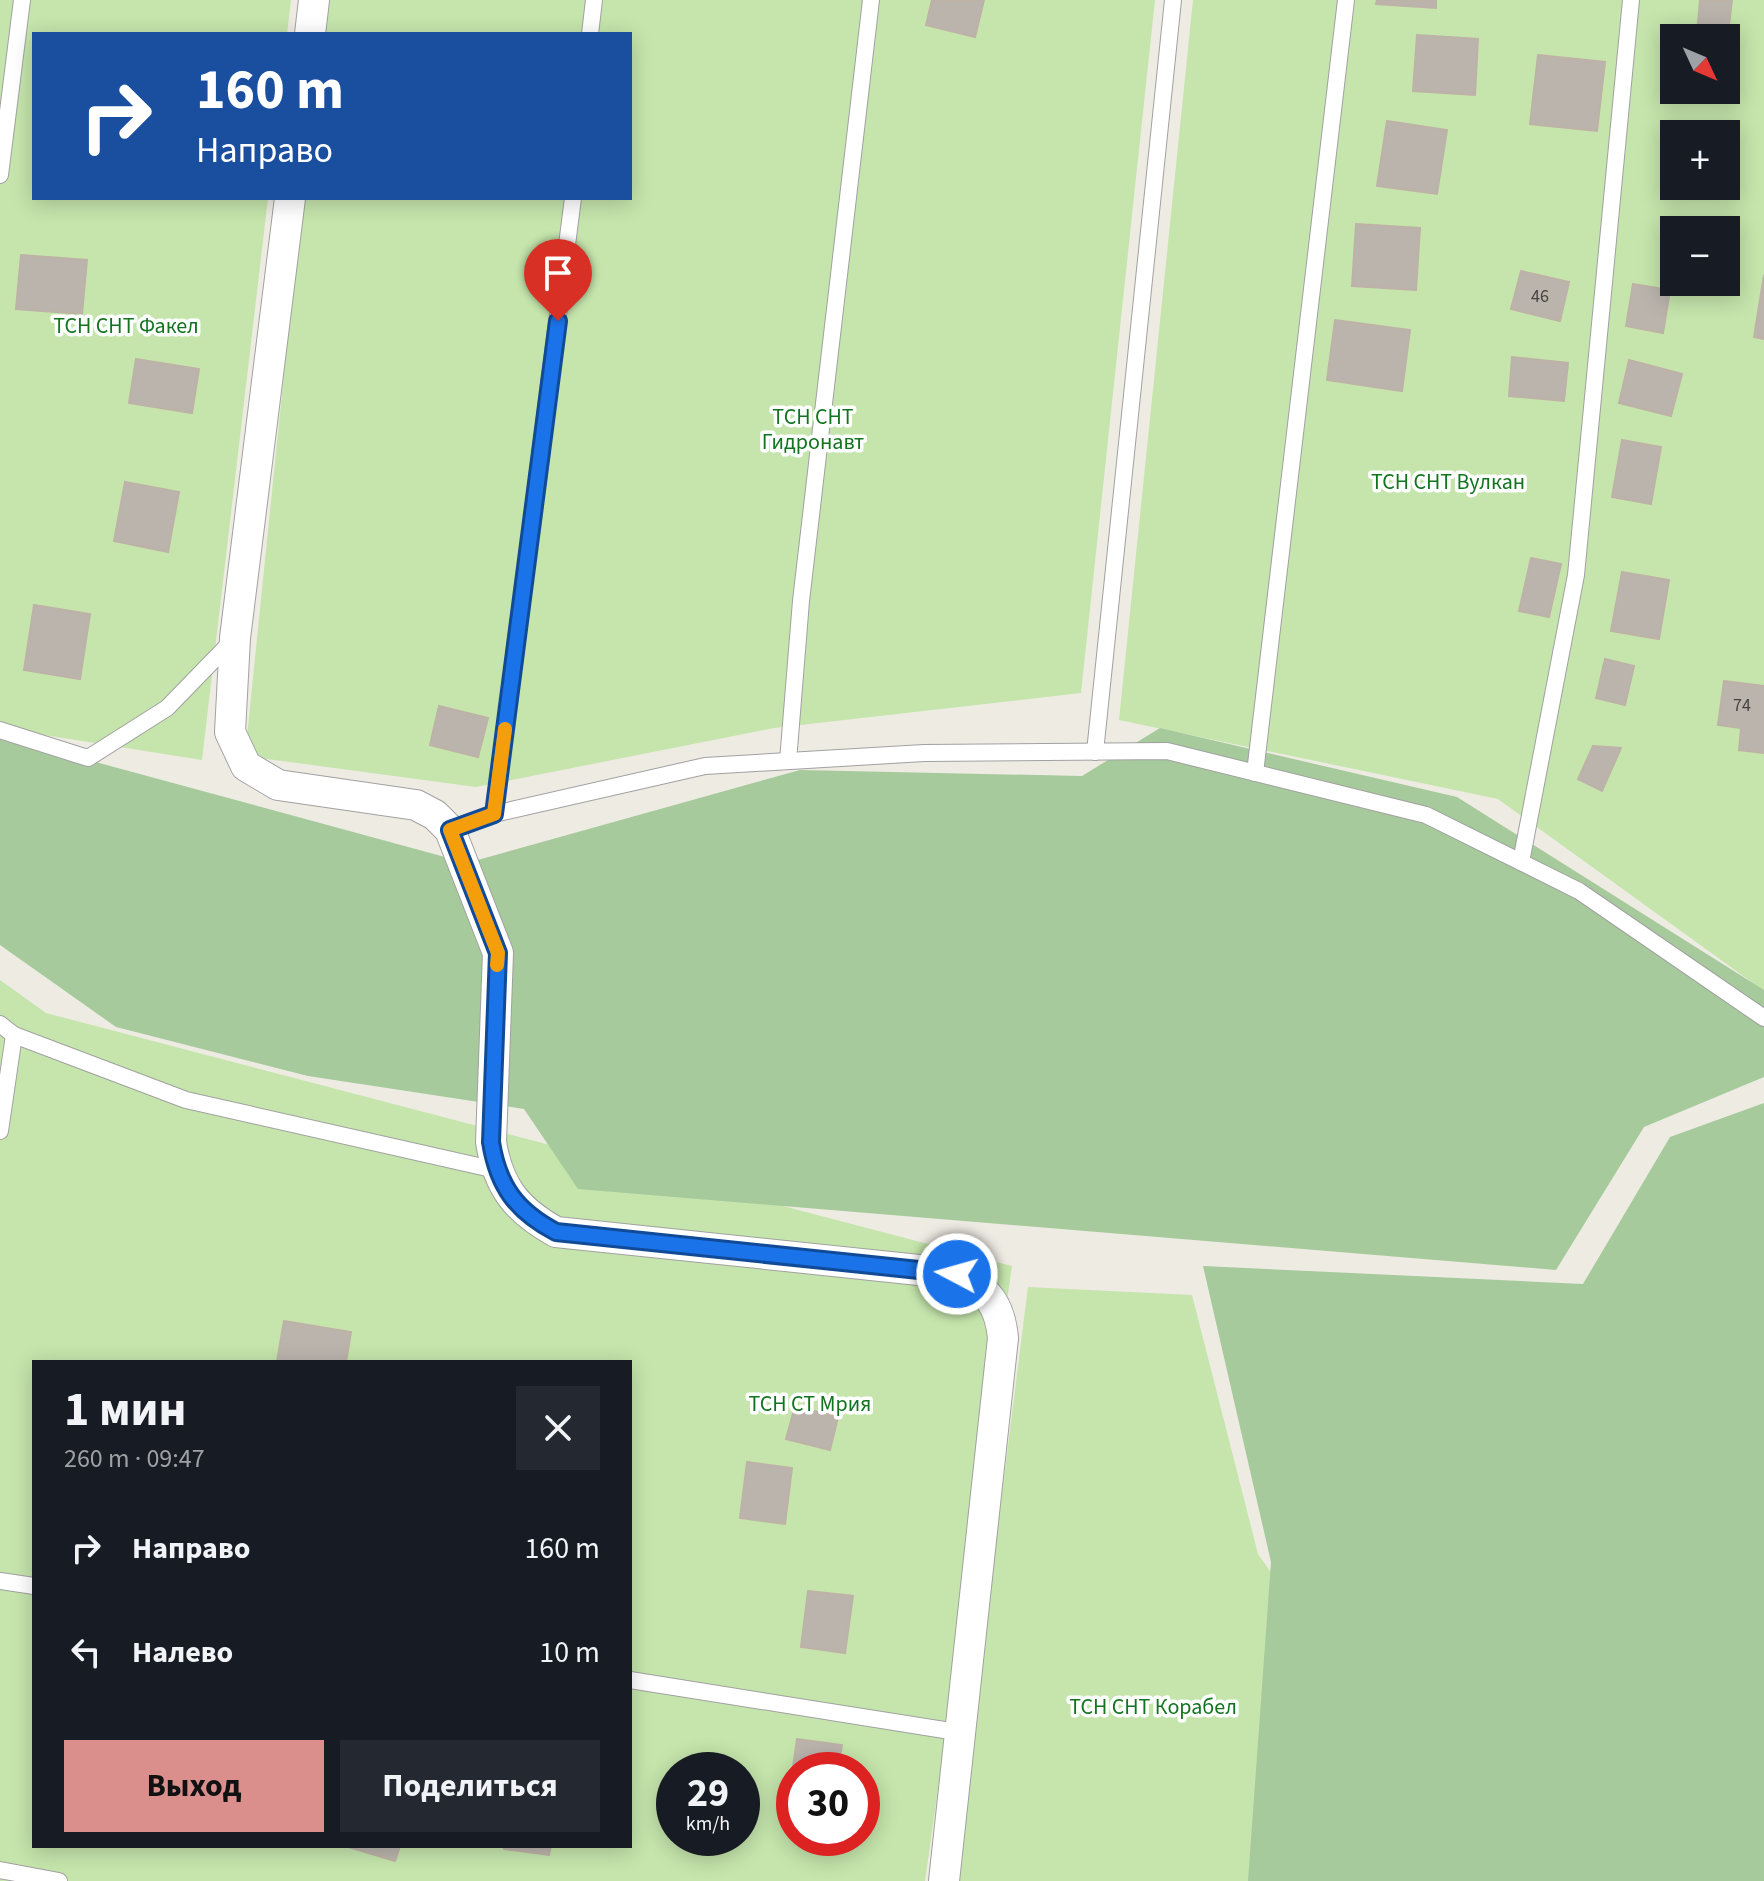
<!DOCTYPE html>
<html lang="ru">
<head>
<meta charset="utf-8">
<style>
  body { margin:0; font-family:"Source Sans 3",sans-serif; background:#242831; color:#f1f3f6; height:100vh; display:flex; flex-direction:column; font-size:30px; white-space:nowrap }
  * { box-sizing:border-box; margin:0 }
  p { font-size:26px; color:#9ea1a6 }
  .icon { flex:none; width:44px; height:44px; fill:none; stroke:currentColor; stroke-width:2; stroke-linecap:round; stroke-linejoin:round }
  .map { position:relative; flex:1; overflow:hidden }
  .details { position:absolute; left:32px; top:1360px; width:600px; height:488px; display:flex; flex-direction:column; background:#171b24; border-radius:0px; box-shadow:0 4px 20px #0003 }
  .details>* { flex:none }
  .hud { position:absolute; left:32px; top:32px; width:600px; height:168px; border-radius:0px; box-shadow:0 4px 20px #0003; background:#1a4fa0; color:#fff; overflow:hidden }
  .needle { width:52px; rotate:134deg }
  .controls { position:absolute; left:1660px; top:24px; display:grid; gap:16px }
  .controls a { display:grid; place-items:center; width:80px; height:80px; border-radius:0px; background:#171b24; box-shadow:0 4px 20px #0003; font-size:40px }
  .speed { position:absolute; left:656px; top:1752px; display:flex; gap:16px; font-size:40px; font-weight:700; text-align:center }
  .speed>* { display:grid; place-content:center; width:104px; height:104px; border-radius:50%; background:#171b24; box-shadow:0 4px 20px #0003; line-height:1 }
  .speed small { font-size:20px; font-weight:400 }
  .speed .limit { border:12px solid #d22; background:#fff; color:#111 }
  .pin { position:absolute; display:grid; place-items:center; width:68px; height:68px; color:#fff; margin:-82px -34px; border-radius:50% 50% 50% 0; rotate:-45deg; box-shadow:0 0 8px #0007 }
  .pin .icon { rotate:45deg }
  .me { position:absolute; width:88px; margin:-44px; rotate:276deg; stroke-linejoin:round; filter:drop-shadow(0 0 6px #0008) }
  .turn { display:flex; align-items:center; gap:28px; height:168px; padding:0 32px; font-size:36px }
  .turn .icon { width:104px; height:104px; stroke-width:2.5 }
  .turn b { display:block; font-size:56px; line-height:68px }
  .round { display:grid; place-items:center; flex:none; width:84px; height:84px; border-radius:0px; background:#242831 }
  .summary { display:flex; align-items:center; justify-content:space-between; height:136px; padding:0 32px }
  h1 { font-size:48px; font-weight:700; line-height:60px }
  .cta { display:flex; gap:16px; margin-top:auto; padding:16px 32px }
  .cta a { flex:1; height:92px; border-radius:0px; background:#da8f8d; color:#111; font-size:32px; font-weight:700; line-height:92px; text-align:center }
  .cta a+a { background:#242831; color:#f1f3f6 }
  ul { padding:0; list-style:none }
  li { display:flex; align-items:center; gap:24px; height:104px; padding:0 32px }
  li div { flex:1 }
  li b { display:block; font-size:30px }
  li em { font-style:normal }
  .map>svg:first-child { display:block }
  .grass { fill:#c5e5ac; fill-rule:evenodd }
  .forest { fill:#a6ca9b }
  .building { fill:#bab4ad; stroke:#beb2a7; stroke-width:2 }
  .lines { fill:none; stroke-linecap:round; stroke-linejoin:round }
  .lane-casing { stroke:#a1a1a1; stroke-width:18 }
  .street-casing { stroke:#a1a1a1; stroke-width:32 }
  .lane { stroke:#fff; stroke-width:16 }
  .street { stroke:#fff; stroke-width:30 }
  .route-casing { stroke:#114b97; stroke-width:20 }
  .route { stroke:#1a73e8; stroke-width:14 }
  .slow { stroke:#f59e0b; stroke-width:14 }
  .labels { text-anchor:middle; stroke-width:7; stroke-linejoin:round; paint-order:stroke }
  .number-label { font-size:18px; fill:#444341 }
  .park-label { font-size:22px; fill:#12741f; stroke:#fff }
</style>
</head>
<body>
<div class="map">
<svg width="1764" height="1881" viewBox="0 0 1764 1881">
  <rect width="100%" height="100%" fill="#eeebe3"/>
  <!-- grass -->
  <g class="grass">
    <polygon points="0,0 291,0 287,34 34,34 34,198 268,198 202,760 0,728"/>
    <polygon points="322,0 1155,0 1081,693 774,728 476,787 245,756 302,198 630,198 630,34 319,34"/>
    <path d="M1193,0H1764V991L1498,799L1119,720ZM1674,38H1726V90H1674ZM1674,134H1726V186H1674ZM1674,230H1726V282H1674Z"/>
    <path d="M0,980L46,1013L1012,1266L925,1881H0ZM34,1362H630V1846H34ZM674,1770H742V1838H674ZM794,1770H862V1838H794Z"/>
    <polygon points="1028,1287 1192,1295 1258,1554 1489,1881 953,1881"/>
  </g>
  <!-- forest -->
  <g class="forest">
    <polygon points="1160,728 1457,797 1764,990 1764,1077 1644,1127 1556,1270 578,1189 524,1109 308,1076 116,1027 0,945 0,736 467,863 800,770 1082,776"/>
    <polygon points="1764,1103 1764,1881 1248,1881 1271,1562 1203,1266 1583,1284 1670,1137"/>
  </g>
  <!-- building -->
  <g class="building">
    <polygon points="932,0 984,0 975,37 926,25"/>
    <polygon points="1377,0 1436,0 1436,8 1376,4"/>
    <polygon points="1700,0 1732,0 1729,26 1698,23"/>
    <polygon points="1417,35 1478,39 1475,95 1413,91"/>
    <polygon points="1538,55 1605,62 1597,131 1530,124"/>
    <polygon points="1387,121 1447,130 1437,194 1377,186"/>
    <polygon points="1356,224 1420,228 1416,290 1352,286"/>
    <polygon points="21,255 87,260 82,314 16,309"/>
    <polygon points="1521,271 1569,282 1560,321 1511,309"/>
    <polygon points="1764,275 1764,339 1754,337"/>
    <polygon points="1681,282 1716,282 1713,294 1680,287"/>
    <polygon points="1633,284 1670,290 1663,333 1626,326"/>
    <polygon points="1335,320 1410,330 1402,391 1327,380"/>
    <polygon points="1512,357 1568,363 1564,401 1509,396"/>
    <polygon points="136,359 199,369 192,413 129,403"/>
    <polygon points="1629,360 1682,374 1671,416 1619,403"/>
    <polygon points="1622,440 1661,447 1651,504 1612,497"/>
    <polygon points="125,482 179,492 168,552 114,541"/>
    <polygon points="1531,558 1561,564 1549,617 1519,611"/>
    <polygon points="1622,572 1669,580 1659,639 1611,631"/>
    <polygon points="34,605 90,614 80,679 24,670"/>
    <polygon points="1605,659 1634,666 1625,705 1596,698"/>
    <polygon points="1724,681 1764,686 1764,753 1739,750 1741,728 1718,725"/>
    <polygon points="439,706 488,718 478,757 430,745"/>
    <polygon points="1593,746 1621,748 1602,791 1578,779"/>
    <polygon points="284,1321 351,1332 346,1362 277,1361"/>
    <polygon points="795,1406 838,1417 830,1450 786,1439"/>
    <polygon points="747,1462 792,1468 785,1524 740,1518"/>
    <polygon points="808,1591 853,1596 845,1653 801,1647"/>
    <polygon points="797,1739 842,1745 838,1770 794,1770 794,1796 789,1795"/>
    <polygon points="345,1846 400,1846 395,1861"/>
    <polygon points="505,1846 551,1846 549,1855 504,1849"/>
  </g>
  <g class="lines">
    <defs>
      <g id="lane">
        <polyline points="590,34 594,0"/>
        <polyline points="0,175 22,0"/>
        <polyline points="0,730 88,758 167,708 234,639"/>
        <polyline points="1095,752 1173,0"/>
        <polyline points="788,761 801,601 871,0"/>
        <polyline points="1255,773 1346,0"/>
        <polyline points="494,814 573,198"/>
        <polyline points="450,830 494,814 705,766 924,753 1167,751 1426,815 1579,891 1764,1018"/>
        <polyline points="1521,862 1576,575 1631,0"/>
        <polyline points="0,1024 14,1035 186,1100 496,1170"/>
        <polyline points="0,1131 14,1035"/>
        <polyline points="0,1581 34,1586"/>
        <polyline points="630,1680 963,1733"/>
        <polyline points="0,1870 59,1881"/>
      </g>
      <g id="street">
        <polyline points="310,34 314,0"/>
        <path d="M290,198L235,638L230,732L246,766L278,785L416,805L435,815L450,830L498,953L491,1142C498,1186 516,1210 556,1232L957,1274C987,1288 1000,1305 1003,1338L944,1881"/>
      </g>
    </defs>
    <!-- lane casing -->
    <use href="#lane" class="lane-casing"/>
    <!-- street casing -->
    <use href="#street" class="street-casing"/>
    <!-- lane -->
    <use href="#lane" class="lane"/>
    <!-- street -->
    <use href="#street" class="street"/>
  </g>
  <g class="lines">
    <defs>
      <path id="route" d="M558,321L494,814L450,830L498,953L491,1142C498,1186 516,1211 556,1232L957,1274"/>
    </defs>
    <!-- route casing -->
    <use href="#route" class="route-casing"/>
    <!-- route -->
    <use href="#route" class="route"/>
    <!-- slow -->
    <polyline class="slow" points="497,965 498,953 450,830 494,814 505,729"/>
  </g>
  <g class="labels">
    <!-- number labels -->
    <g class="number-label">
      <text x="1540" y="302">46</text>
      <text x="1742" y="711">74</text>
    </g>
    <!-- park labels -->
    <g class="park-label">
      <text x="126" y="333">ТСН СНТ Факел</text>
      <text x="813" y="424">ТСН СНТ<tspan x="813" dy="25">Гидронавт</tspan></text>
      <text x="1448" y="489">ТСН СНТ Вулкан</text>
      <text x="810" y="1411">ТСН СТ Мрия</text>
      <text x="1153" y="1714">ТСН СНТ Корабел</text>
    </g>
  </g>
</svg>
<div class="controls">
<a><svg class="needle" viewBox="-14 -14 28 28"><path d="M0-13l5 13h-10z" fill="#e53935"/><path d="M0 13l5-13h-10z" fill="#9ea1a6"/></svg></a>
<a>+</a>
<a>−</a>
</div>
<div class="speed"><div>29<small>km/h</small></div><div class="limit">30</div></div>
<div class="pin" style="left:558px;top:321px;background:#d93025"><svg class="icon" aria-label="arrive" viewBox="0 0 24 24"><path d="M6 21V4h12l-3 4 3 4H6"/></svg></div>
<svg class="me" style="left:957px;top:1274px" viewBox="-20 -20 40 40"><circle r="17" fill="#1a73e8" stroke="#fff" stroke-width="3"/><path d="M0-11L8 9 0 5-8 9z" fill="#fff"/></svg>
<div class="hud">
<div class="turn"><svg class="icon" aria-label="right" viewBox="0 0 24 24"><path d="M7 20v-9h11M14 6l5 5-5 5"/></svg><div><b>160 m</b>Направо</div></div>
</div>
<section class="details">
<div class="summary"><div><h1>1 мин</h1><p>260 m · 09:47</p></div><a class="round"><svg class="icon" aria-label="close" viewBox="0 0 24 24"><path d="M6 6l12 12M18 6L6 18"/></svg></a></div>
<ul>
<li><svg class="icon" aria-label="right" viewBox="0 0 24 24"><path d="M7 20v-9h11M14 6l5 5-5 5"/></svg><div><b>Направо</b></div><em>160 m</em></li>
<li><svg class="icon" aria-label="left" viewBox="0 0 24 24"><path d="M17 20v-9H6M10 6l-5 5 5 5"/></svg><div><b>Налево</b></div><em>10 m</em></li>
</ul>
<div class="cta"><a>Выход</a><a>Поделиться</a></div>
</section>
</div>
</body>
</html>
